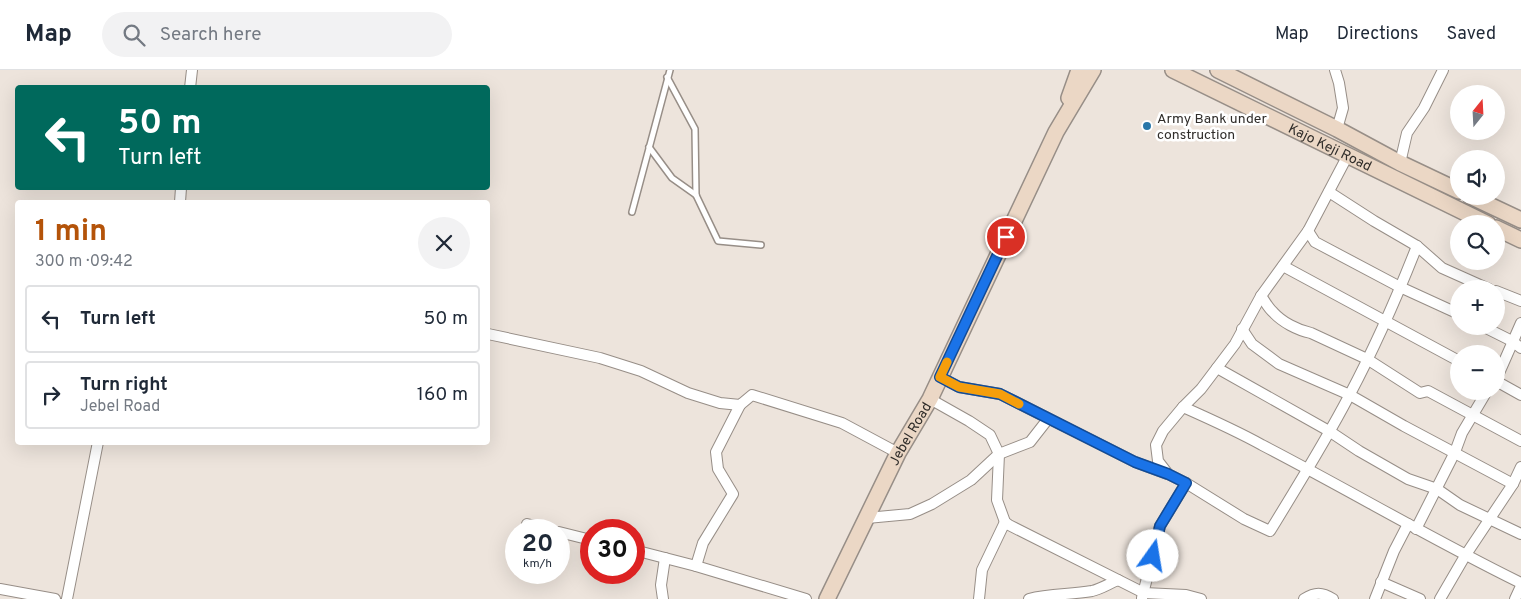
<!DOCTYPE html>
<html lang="en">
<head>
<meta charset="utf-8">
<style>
  body { margin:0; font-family:Overpass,sans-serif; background:#f2f2f3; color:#1f2937; height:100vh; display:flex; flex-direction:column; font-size:19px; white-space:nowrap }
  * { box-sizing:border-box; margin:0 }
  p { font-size:16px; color:#747a83 }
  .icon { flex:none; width:28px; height:28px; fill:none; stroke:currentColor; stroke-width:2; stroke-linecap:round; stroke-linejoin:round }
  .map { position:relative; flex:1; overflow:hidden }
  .drawer { position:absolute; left:15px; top:130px; width:475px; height:245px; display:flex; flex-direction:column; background:#fff; border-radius:5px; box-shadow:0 5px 20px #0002 }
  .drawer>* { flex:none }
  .hud { position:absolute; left:15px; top:15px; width:475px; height:105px; border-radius:5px; box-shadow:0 5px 20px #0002; background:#00695c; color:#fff; overflow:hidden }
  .needle { width:32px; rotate:18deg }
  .controls { position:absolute; left:1450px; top:15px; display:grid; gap:10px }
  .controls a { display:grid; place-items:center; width:55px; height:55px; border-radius:50%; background:#fff; box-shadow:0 5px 20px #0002; font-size:25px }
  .speed { position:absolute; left:505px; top:449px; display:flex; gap:10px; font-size:25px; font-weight:700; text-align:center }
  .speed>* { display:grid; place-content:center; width:65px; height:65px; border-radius:50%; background:#fff; box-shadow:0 5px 20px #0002; line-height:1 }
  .speed small { font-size:12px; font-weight:400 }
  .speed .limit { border:8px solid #d22; background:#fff; color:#111 }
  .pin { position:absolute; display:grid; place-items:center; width:42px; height:42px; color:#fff; margin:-21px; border:2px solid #fff; border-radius:50%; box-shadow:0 1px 5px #0007 }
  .me { position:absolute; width:55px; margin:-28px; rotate:13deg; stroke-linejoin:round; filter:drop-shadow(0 0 4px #0008) }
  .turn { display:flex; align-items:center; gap:18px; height:105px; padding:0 20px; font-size:22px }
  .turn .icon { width:65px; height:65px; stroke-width:2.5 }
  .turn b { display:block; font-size:35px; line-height:42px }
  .round { display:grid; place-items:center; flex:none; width:52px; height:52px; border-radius:26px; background:#f2f2f3 }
  .head { display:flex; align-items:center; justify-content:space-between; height:85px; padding:0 20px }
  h1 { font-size:30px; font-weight:700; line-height:38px; color:#b45309 }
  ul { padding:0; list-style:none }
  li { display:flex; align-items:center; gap:15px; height:68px; margin:0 10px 8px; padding:0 10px; border:2px solid #e0e1e3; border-radius:5px }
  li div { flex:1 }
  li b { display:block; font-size:19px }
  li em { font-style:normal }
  header { display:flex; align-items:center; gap:30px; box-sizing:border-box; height:70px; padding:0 25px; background:#fff; border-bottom:1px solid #e0e1e3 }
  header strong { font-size:24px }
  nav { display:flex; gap:28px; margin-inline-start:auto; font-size:18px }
  .search { width:350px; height:45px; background:#f2f2f3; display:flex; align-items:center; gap:12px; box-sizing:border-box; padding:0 18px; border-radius:28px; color:#747a83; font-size:19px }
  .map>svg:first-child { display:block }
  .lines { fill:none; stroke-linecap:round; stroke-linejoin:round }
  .lane-casing { stroke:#978e87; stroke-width:8 }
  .street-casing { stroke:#978e87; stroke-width:12 }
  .secondary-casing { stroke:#978e87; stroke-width:18 }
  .lane { stroke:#fff; stroke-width:5 }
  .street { stroke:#fff; stroke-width:10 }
  .secondary { stroke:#ebd7c5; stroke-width:15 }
  .route-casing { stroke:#114b97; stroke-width:12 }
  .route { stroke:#1a73e8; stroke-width:9 }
  .slow { stroke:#f59e0b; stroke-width:9 }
  .poi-dot { fill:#2977a9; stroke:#fff; stroke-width:2 }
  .labels { text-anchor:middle; stroke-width:5; stroke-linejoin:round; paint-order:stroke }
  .poi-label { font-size:14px; fill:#302d2a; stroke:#fff; text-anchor:start }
  .street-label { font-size:14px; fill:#302d2a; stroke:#fff }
</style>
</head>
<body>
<header>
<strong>Map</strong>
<div class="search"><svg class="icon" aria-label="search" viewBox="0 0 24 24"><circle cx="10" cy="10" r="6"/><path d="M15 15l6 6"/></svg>Search here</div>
<nav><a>Map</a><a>Directions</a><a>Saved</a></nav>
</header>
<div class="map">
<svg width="1521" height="529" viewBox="0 0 1521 529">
  <rect width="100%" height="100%" fill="#ede4dc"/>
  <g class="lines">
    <defs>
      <g id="lane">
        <polyline points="667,7 695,59 696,125 718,171 761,175"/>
        <polyline points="649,77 672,108 696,125"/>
        <polyline points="632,142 670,0"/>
      </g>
      <g id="street">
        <polyline points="1335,0 1339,13 1343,38 1337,59"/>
        <polyline points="190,18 192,0"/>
        <path d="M1348,85L1308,161L1261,226L1235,274L1201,319L1183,337L1163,361L1156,375L1158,391L1168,404L1186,413L1244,449L1270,461C1297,417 1325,372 1349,326C1375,277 1397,227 1417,176"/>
        <polyline points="1400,93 1407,63 1424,38 1443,0"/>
        <polyline points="1329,122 1374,151 1417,176 1442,198 1489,219"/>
        <polyline points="180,132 181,118"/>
        <polyline points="1308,161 1315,172 1400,217 1459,244"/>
        <polyline points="1283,196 1459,291"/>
        <polyline points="1496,221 1521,231"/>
        <path d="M1261,226C1265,231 1268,238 1273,242C1282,252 1297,260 1311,263L1367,289L1420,323L1428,321L1521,371"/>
        <polyline points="1482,256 1512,271 1521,278"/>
        <polyline points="1242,259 1252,274 1279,294 1350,325 1404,356 1513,414"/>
        <polyline points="488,264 600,288 641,301 688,323 720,333 740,335 752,325 842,353 898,383"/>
        <polyline points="1217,298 1329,361 1359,381 1408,409 1437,419 1460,435 1521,464"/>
        <polyline points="940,307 959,317 1000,324 1135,392 1167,404"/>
        <polyline points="1496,310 1521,253"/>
        <polyline points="1496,311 1521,325"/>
        <polyline points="930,329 969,351 990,365 999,384 997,430 1005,452 1009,455 1144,523 1186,525 1201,529"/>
        <path d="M1183,337C1210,349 1237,361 1262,375C1349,420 1433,470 1521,513"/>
        <polyline points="867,448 910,444 932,434 971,410 999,384 1030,372 1048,349"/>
        <polyline points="527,454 552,460"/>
        <polyline points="1416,459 1455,382 1462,363 1487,321"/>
        <polyline points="559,462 591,470"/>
        <polyline points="634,480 696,496 806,529"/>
        <polyline points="696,496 703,473 733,424 718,399 716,382 740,335"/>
        <polyline points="1381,512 1420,529"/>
        <polyline points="0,519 55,529"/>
        <polyline points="1142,528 1160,456 1186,413"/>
        <polyline points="67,529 98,372"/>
        <polyline points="663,529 661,515 665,488"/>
        <polyline points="979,529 982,500 1005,452"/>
        <path d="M1029,529C1050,523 1070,525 1092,521C1101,519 1110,513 1118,510"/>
        <path d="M1304,529C1315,522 1322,522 1333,529"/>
        <polyline points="1375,529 1394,481 1408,454"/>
        <polyline points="1440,529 1465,486 1513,414 1521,397"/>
        <polyline points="1515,529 1521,516"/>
      </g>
      <g id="secondary">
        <path id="s1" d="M1173,0L1488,154"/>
        <polyline points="1218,0 1337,59 1400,93 1459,121"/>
        <polyline points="1069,28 1079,0"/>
        <polyline points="1470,126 1521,150"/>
        <polyline points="1496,158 1521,170"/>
        <path id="s2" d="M827,529L898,383L930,329L1056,62L1093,0"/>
      </g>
    </defs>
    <!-- lane casing -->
    <use href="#lane" class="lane-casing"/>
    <!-- street casing -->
    <use href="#street" class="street-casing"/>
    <!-- secondary casing -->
    <use href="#secondary" class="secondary-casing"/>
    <!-- lane -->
    <use href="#lane" class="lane"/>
    <!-- street -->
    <use href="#street" class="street"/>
    <!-- secondary -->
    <use href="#secondary" class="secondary"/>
  </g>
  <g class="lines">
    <defs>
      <polyline id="route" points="1006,167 940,307 959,317 1000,324 1135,392 1168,404 1186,413 1160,456 1153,486"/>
    </defs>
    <!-- route casing -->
    <use href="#route" class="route-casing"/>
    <!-- route -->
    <use href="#route" class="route"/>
    <!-- slow -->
    <polyline class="slow" points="947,292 940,307 959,317 1000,324 1019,334"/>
  </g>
  <!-- markers -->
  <circle class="poi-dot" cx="1147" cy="56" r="5"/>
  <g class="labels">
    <!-- poi labels -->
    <g class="poi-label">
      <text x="1157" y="53">Army Bank under<tspan x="1157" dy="16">construction</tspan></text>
    </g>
    <!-- street labels -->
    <g class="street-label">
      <text dy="5" stroke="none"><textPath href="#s1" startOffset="175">Kajo Keji Road</textPath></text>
      <text dy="5" stroke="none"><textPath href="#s2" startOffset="185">Jebel Road</textPath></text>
    </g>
  </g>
</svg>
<div class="controls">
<a><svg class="needle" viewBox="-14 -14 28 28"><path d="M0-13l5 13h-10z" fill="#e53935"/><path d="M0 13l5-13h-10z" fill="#747a83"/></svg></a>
<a><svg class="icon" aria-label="sound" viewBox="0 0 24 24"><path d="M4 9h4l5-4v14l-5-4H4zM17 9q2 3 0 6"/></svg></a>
<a><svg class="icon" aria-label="search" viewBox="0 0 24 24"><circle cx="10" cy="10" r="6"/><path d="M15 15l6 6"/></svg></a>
<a>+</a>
<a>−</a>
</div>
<div class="speed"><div>20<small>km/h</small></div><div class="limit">30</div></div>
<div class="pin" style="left:1006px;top:167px;background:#d93025"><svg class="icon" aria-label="arrive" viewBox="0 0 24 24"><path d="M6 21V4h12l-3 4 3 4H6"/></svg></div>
<svg class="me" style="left:1153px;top:486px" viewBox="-20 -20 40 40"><circle r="19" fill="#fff"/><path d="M0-13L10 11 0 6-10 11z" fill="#1a73e8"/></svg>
<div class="hud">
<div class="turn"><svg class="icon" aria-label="left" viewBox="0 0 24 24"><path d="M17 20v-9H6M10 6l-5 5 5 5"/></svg><div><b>50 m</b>Turn left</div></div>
</div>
<section class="drawer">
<div class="head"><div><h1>1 min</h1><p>300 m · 09:42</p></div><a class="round"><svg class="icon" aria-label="close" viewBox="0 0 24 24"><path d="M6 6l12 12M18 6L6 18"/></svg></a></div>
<ul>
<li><svg class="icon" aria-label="left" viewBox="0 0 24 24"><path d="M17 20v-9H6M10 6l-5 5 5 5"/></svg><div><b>Turn left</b></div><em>50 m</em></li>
<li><svg class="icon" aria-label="right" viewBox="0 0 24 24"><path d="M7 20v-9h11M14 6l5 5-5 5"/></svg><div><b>Turn right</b><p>Jebel Road</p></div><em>160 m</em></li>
</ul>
</section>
</div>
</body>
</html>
